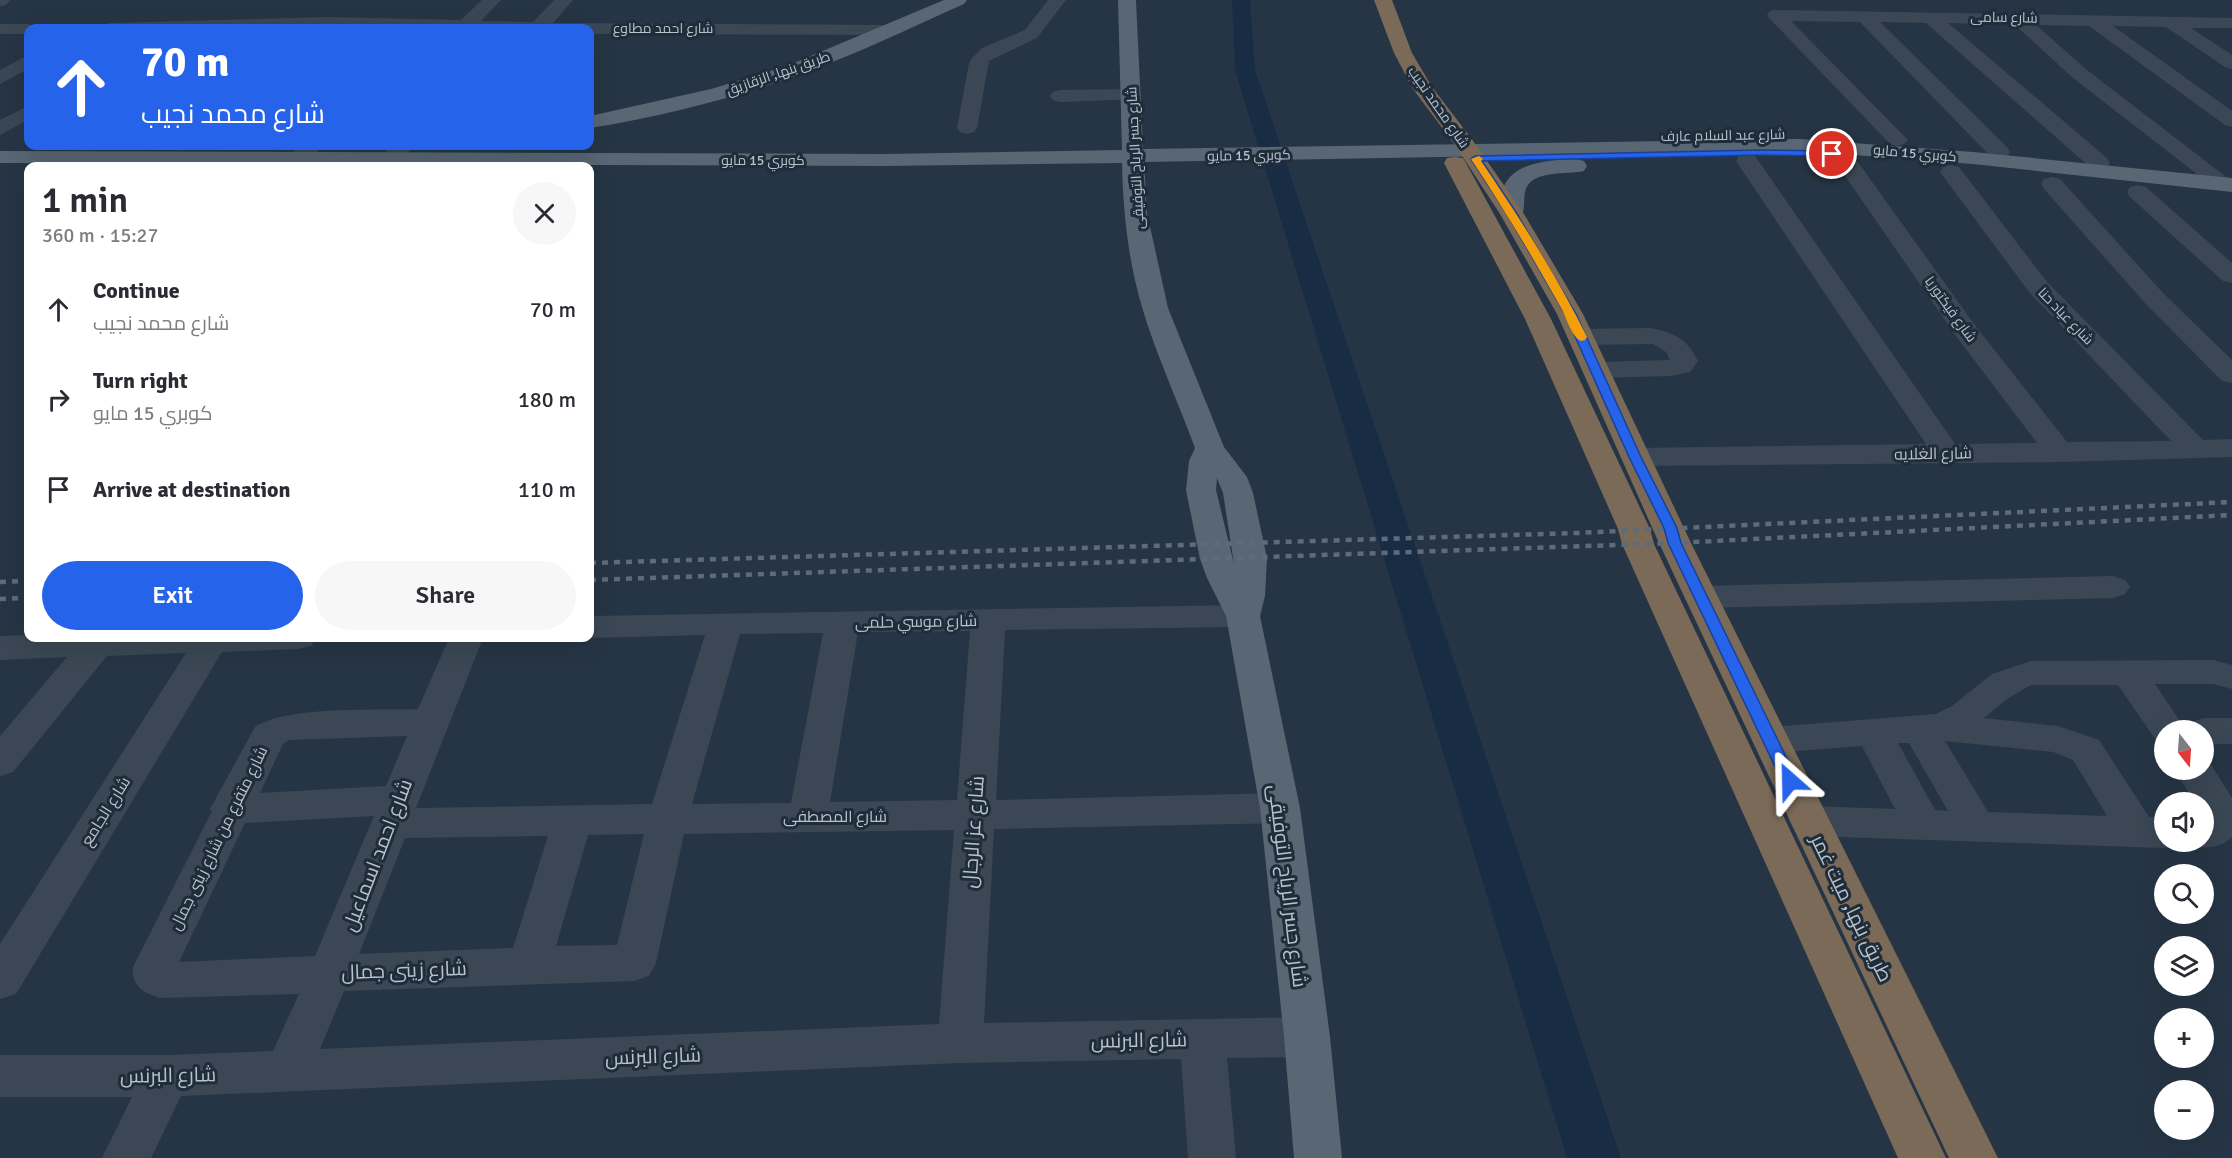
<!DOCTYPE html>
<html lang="en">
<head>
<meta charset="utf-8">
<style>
  body { margin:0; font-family:Signika,Cairo,sans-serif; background:#f7f7f7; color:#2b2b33; height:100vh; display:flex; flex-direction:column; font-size:22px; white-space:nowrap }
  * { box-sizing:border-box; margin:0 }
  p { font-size:20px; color:#7c7c81 }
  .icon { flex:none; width:33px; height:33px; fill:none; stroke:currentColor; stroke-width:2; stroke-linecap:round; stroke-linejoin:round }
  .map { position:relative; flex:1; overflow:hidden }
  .sheet { position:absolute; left:24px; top:162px; width:570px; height:480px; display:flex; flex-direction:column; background:#fff; border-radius:12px; box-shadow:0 6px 24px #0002 }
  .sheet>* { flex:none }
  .hud { position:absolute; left:24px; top:24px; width:570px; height:126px; border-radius:12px; box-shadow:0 6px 24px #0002; background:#2563eb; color:#fff; overflow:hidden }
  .needle { width:39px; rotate:163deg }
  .buttons { position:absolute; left:2154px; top:720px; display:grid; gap:12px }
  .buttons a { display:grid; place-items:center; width:60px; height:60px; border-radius:50%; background:#fff; box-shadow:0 6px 24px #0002; font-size:30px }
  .pin { position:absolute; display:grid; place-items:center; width:51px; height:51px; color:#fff; margin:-26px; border:3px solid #fff; border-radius:50%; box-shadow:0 2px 6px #0007 }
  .me { position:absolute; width:66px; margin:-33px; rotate:335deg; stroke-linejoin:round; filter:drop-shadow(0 0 4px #0008) }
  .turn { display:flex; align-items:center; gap:21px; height:126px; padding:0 18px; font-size:27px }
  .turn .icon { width:78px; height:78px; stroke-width:2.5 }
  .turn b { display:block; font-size:42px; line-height:51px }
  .round { display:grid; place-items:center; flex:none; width:63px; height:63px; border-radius:32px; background:#f7f7f7 }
  .summary { display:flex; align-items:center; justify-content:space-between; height:102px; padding:0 18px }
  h1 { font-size:36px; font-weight:600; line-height:45px }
  .button { display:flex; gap:12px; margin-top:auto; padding:12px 18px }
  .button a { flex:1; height:69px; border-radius:36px; background:#2563eb; color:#fff; font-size:24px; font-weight:600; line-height:69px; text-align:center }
  .button a+a { background:#f7f7f7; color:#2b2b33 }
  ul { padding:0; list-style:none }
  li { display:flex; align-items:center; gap:18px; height:90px; padding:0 18px }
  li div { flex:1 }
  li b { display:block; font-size:22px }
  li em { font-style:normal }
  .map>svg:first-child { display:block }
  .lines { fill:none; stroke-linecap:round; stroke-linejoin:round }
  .canal { fill:#182d44; fill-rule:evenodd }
  .minor { fill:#3b4754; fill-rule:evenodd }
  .major { fill:#596674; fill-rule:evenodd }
  .highway { fill:#7a6a57; fill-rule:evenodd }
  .rail { stroke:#5d6b7b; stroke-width:4.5; stroke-dasharray:6 6; stroke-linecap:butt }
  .route { fill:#2563eb; stroke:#184099; stroke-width:1.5 }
  .slow { fill:#f59e0b }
  .labels { text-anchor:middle; stroke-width:6; stroke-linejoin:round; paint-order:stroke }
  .far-street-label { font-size:14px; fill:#b8c2cd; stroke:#1f2c3a }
  .street-label { font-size:16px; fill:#b8c2cd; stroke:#1f2c3a }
  .near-street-label { font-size:20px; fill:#b8c2cd; stroke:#1f2c3a }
</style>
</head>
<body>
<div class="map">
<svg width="2232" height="1158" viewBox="0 0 2232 1158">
  <rect width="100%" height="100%" fill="#263545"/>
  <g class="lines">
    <!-- canal -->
    <polygon class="canal" points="1232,0 1250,0 1255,70 1621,1158 1567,1158 1235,70"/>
    <!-- minor -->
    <g class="minor">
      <polygon points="0,0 10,0 6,5 0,6"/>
      <polygon points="482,0 501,0 481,21 533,22 554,0 573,0 553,23 892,25 898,26 901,30 898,34 892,35 590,34 590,28 102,28 105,24 111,23 327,17 461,20"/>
      <polygon points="1048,0 1066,0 1037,38 989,61 977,128 974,132 967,134 960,132 957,128 969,63 971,59 982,48 1025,30"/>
      <polygon points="1776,10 2010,14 2017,12 2024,14 2232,18 2232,28 2191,28 2232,55 2232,69 2225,67 2166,27 2113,26 2232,111 2232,127 2225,125 2089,26 2036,25 2087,70 2225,176 2222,181 2214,183 2206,181 2073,78 2015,25 1948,23 2107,158 2110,163 2107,168 2099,169 2091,168 1926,23 1880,22 2007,147 2010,152 2007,157 1999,158 1991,157 1860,22 1791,21 1908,140 1904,144 1897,146 1890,144 1770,19 1767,15 1770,11"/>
      <polygon points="0,24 28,24 37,28 28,28 28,34 0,34"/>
      <polygon points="28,55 28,69 0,84 0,70"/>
      <polygon points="1131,89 1138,91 1141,95 1138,99 1060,102 1053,100 1050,96 1053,92 1060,90"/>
      <polygon points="28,106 28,120 0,135 0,120"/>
      <path d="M299,146H322C313,158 304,167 289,164L286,159Z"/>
      <path d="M391,146H413C406,156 401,160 389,157L386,152Z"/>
      <polygon points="1747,155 1755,156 1955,444 2037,443 1956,336 1836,163 1839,158 1847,157 1855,158 1974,324 2067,442 2171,441 2029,292 1940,172 1943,167 1951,165 1959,167 2047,282 2203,440 2232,439 2232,457 2060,462 1635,466 1625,463 1620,457 1625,451 1635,448 1926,444 1736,161 1739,156"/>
      <polygon points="2052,177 2060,179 2163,293 2232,360 2232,383 2222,381 2145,303 2044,189 2041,184 2044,179"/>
      <polygon points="2138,185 2146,187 2232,263 2232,283 2223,281 2130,197 2127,192 2130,187"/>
      <path d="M1650,328C1673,332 1688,339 1698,361L1690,372L1671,376L1597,378L1587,376L1583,370L1587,364L1597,362L1670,360L1666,352L1653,344L1581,345L1572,343L1568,337L1572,331L1581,329Z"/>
      <polygon points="2113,576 2125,580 2130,587 2125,594 2113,598 1701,608 1689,605 1684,597 1689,589 1701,586"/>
      <path d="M1243,605L1255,608L1260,616L1255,624L1243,627L1005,630L996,800L1280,793L1294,798L1300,808L1294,818L1280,823L994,829L984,1023L1307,1017L1323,1023L1330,1037L1323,1051L1307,1057L1227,1058L1236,1158H1188L1181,1059L960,1063L181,1096L151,1158H102L132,1097H0V1055H167L273,1051L299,994L160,998C144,993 131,986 133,967L212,811L210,809L255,727C290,705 375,711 418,709L449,638H483L416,808L652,804L705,635L590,638H587H590V616ZM970,631L957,800L830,802L858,632ZM823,633L791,803L692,804L740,634ZM407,736L386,786L260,793L283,744L289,740ZM374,816L315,956L179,962L245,823ZM954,830L939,1024L320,1049L344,991L634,981L649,976L656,963L684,834ZM644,834L617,945L556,946L588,835ZM548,836L513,948L359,954L405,838Z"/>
      <polygon points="28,635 28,638 316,638 311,646 299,649 222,652 16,994 0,999 0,944 186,653 107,656 13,772 0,776 0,736 67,657 0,660 0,636"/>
      <path d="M2213,660L2232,665V689L2213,684H2155L2186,730L2191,722L2204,718H2232V744H2204V730H2164V742L2155,739L2118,685H2031L2007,699L1984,718L2058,726L2099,740L2149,817L2164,818V842H2179L2164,848L1809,836L1795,832L1789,821L1795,810L1809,806L1895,809L1862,746L1771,753L1758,749L1752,740L1758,731L1771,727L1936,714L1952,706L1992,674L2031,661ZM1945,741L2053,752L2073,760L2107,816L1988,812ZM1898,743H1909L1948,811L1935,810Z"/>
      <path d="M2204,759L2208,760L2232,798V837C2220,849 2204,849 2190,845L2188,842H2204V802H2194L2175,770H2204Z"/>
    </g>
    <!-- major -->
    <g class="major">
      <path d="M944,0H967L964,4C910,28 857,54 801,74C733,98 660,117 590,128V116L711,89L787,66Z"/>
      <path d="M1118,0H1136L1143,149L1800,139L1973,152L2232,178V192L1973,164L1800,151L1144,162L1147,213L1168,308L1224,447L1247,477L1253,493L1267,558L1265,596L1260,616L1300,808L1330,1037L1342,1158H1294L1284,1037L1260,808L1226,616L1207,578L1200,559L1186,490L1189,461L1195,448C1178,401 1156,355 1142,307C1128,260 1123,211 1122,163L884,166L0,163V151L884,154L1122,150ZM1217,478L1223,493L1234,564L1216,490Z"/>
      <path d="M1576,159L1584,161L1587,166L1584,171C1567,175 1530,169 1525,192C1523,201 1526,211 1520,219L1512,221L1504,219L1500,214C1501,205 1500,194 1504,186C1516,161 1552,160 1576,159Z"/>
    </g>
    <!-- highway -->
    <g class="highway">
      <polygon points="1374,0 1392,0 1412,53 1432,87 1471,138 1524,214 1583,314 1691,543 1998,1158 1949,1158 1659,543 1557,314 1500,214 1455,145 1413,89 1394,53"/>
      <polygon points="1455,157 1463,158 1466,163 1551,319 1650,529 1654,544 1946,1158 1898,1158 1622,544 1618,529 1525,319 1444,163 1447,158"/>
    </g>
    <!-- rail -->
    <g class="rail">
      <polyline points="590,563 1577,533 2232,502"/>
      <polyline points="590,580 1675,543 2232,515"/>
      <polyline points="0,582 28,581"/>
      <polyline points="0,599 28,598"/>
    </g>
  </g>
  <!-- route -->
  <polygon class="route" points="1761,150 1832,151 1836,154 1832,156 1761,155 1482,161 1517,214 1576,314 1641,457 1677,528 1681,543 1798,781 1796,785 1784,785 1782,781 1668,543 1664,528 1629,457 1565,314 1507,214 1471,159 1475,156"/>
  <!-- slow -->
  <path class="slow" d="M1479,156L1483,159L1481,161C1519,217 1557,276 1587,337L1585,340L1581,341C1571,337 1566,315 1560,306C1532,256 1503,207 1471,159Z"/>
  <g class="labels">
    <!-- far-street labels -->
    <g class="far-street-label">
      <text transform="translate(2004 17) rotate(1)" y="5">شارع سامى</text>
      <text x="663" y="33">شارع احمد مطاوع</text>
      <text transform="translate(778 73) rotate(-19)" y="5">طريق بنها, الزقازيق</text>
      <text transform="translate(1439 107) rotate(55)" y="5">شارع محمد نجيب</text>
      <text transform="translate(1723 135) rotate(-1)" y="5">شارع عبد السلام عارف</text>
      <text transform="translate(1915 153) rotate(5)" y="5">كوبري 15 مايو</text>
      <text transform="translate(1249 155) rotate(-1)" y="5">كوبري 15 مايو</text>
      <text transform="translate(1135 158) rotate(-93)" y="5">شارع جسر الرياح التوفيقى</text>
      <text x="763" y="165">كوبري 15 مايو</text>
      <text transform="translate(1951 309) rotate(54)" y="5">شارع فيكتوريا</text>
      <text transform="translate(2066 316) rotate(46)" y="5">شارع عياد حنا</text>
    </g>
    <!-- street labels -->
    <g class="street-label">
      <text transform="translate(1933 453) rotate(-1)" y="6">شارع الغلايه</text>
      <text transform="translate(916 621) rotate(-1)" y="6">شارع موسي حلمى</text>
      <text transform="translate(105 811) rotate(-58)" y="6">شارع الجامع</text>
      <text x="835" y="822">شارع المصطفى</text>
      <text transform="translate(218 838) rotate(-64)" y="6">شارع متفرع من شارع زينى جمال</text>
    </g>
    <!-- near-street labels -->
    <g class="near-street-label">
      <text transform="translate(973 832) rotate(-86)" y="7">شارع عز الرجال</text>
      <text transform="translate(377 855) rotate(-69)" y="7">شارع احمد اسماعيل</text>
      <text transform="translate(1288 886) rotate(83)" y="7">شارع جسر الرياح التوفيقى</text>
      <text transform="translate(1852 908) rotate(64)" y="7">طريق بنها, ميت غمر</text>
      <text transform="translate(404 970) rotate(-2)" y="7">شارع زينى جمال</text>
      <text transform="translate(1139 1040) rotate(-1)" y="7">شارع البرنس</text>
      <text transform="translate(653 1056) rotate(-2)" y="7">شارع البرنس</text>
      <text transform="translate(168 1075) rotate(-1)" y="7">شارع البرنس</text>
    </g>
  </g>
</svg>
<div class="buttons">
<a><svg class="needle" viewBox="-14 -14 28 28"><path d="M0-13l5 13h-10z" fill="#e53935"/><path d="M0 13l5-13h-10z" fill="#7c7c81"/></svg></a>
<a><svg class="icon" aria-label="sound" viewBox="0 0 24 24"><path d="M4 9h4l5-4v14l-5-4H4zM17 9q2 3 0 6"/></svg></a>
<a><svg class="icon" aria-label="search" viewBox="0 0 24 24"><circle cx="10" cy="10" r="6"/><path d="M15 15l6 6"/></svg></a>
<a><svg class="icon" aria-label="layers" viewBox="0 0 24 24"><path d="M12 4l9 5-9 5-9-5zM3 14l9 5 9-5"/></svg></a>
<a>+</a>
<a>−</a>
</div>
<div class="pin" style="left:1832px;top:154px;background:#d93025"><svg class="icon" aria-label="arrive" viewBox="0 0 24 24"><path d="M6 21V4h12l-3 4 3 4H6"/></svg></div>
<svg class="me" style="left:1790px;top:781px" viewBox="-20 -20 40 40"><path d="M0-17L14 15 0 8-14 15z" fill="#2563eb" stroke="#fff" stroke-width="4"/></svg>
<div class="hud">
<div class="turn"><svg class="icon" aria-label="ahead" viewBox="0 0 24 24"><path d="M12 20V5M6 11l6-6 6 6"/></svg><div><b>70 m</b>شارع محمد نجيب</div></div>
</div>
<section class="sheet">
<div class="summary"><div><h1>1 min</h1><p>360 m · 15:27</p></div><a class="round"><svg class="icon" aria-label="close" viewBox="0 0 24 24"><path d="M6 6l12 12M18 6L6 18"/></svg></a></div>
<ul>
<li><svg class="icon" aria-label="ahead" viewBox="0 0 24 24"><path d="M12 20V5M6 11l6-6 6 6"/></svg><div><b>Continue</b><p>شارع محمد نجيب</p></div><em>70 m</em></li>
<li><svg class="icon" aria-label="right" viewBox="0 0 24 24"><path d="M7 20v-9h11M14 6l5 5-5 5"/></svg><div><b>Turn right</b><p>كوبري 15 مايو</p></div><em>180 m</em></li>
<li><svg class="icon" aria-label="arrive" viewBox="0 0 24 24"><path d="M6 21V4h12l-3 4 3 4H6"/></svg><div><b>Arrive at destination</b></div><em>110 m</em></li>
</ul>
<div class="button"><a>Exit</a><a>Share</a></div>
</section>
</div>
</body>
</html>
